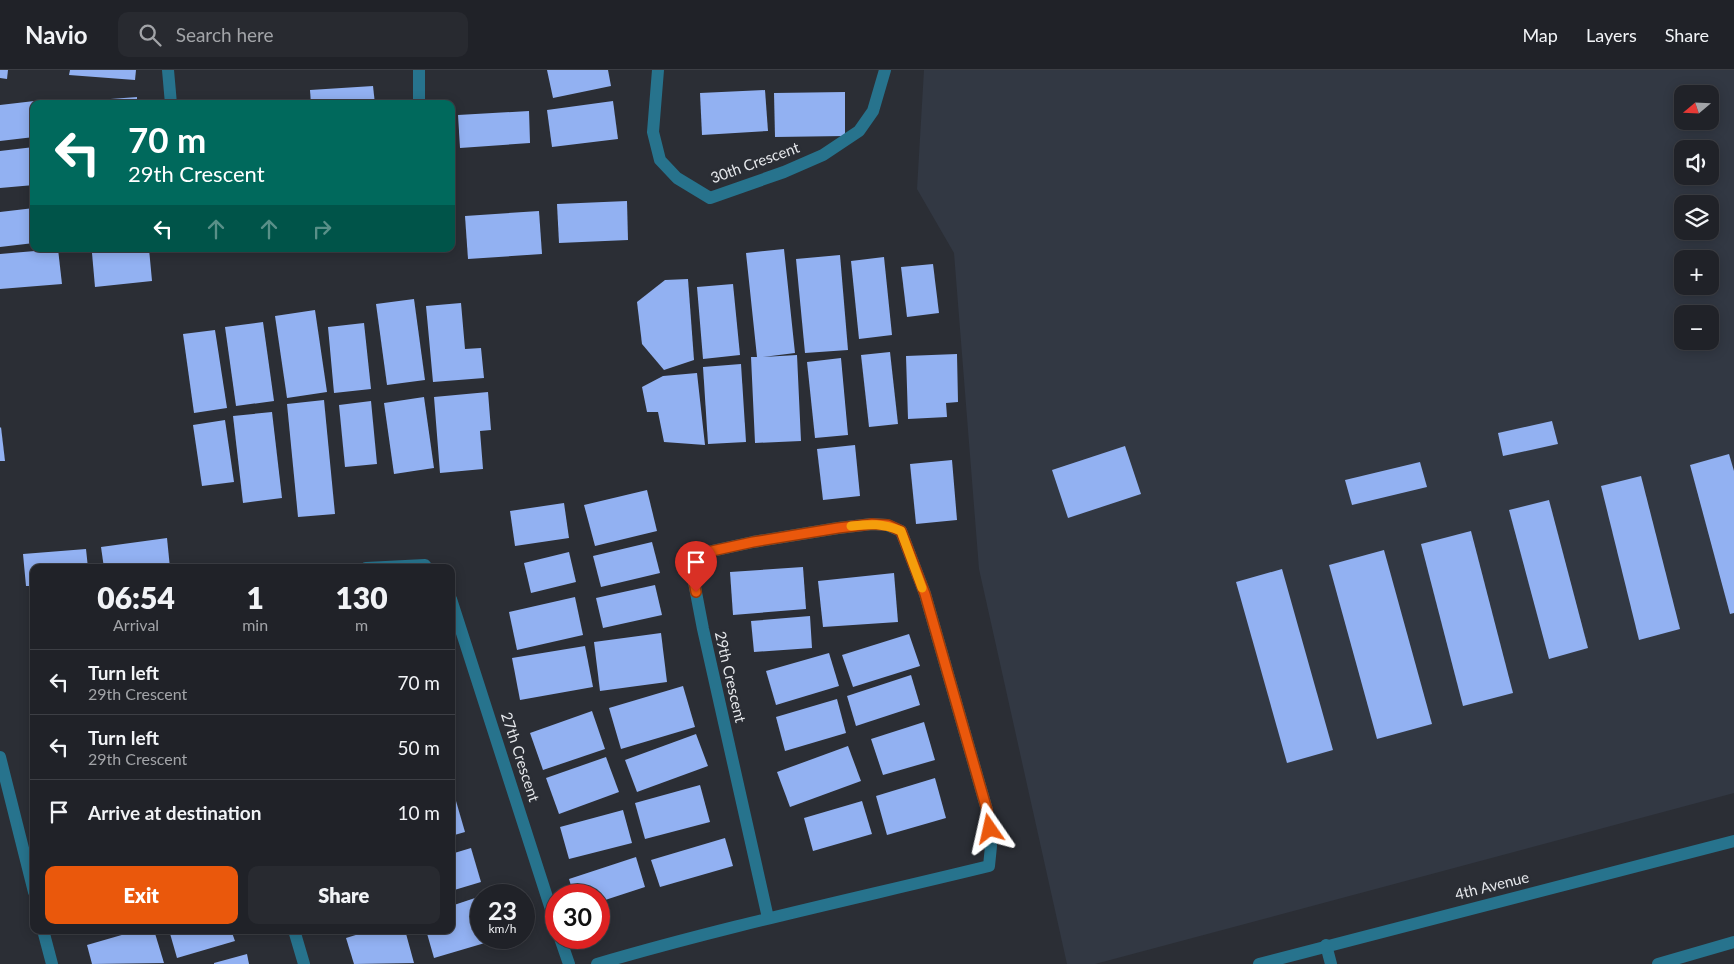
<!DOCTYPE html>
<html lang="en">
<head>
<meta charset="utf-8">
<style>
  body { margin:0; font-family:Lato,sans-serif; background:#282a30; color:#f1f3f6; height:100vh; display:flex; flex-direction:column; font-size:19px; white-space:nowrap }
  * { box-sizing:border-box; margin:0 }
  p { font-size:16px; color:#a2a4a8 }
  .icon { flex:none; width:28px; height:28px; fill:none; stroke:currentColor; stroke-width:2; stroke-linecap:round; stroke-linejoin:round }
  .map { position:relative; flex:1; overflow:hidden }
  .side { position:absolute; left:30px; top:494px; width:425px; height:370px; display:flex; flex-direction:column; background:#202228; border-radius:10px; box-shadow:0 2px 12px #0003,0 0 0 1px #3d3f45 }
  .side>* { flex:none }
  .guide { position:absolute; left:30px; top:30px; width:425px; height:152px; border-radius:10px; box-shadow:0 2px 12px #0003,0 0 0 1px #3d3f45; background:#00695c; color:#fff; overflow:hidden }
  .needle { width:32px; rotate:251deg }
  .fabs { position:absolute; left:1674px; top:15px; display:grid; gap:10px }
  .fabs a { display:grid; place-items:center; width:45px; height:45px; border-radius:10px; background:#202228; box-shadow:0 2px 12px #0003,0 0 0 1px #3d3f45; font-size:25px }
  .speed { position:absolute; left:470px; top:814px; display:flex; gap:10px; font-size:25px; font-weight:700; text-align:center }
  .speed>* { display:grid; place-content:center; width:65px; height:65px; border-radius:50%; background:#202228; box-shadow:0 2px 12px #0003,0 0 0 1px #3d3f45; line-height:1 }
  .speed small { font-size:12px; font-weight:400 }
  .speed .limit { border:8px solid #d22; background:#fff; color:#111 }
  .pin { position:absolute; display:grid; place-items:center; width:42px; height:42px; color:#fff; margin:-51px -21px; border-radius:50% 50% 50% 0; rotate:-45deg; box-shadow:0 0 5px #0007 }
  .pin .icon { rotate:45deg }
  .me { position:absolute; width:55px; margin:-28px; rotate:349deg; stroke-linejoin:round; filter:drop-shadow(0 0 4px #0008) }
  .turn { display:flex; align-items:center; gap:18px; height:105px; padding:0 15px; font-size:22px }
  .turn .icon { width:65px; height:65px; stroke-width:2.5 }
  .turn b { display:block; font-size:35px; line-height:42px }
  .lanes { display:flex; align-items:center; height:48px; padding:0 15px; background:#0003; justify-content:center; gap:25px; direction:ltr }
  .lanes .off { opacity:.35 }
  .eta { display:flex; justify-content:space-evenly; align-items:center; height:85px; text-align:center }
  .eta b { font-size:30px; font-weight:800; line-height:35px }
  .cta { display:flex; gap:10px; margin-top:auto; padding:10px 15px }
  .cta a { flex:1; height:58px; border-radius:10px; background:#ea580c; color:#fff; font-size:20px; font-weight:800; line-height:58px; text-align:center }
  .cta a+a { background:#282a30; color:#f1f3f6 }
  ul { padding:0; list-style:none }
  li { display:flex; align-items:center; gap:15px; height:65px; padding:0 15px; border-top:1px solid #3d3f45 }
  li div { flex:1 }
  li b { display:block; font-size:19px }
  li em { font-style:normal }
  header { display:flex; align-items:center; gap:30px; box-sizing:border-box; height:70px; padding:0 25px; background:#202228; border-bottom:1px solid #3d3f45 }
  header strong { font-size:24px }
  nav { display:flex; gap:28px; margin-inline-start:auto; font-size:18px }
  .search { width:350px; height:45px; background:#282a30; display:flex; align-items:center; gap:12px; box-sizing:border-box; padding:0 18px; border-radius:10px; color:#a2a4a8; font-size:19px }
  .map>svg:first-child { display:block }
  .built { fill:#323843; fill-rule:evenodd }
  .building { fill:#92b1f2 }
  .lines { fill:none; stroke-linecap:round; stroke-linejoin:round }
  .minor { stroke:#27738d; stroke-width:12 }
  .tertiary { stroke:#27738d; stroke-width:12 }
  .route-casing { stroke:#983908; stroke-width:12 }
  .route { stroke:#ea580c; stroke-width:9 }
  .slow { stroke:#f59e0b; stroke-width:9 }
  .labels { text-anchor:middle; stroke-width:5; stroke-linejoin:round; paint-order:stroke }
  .street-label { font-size:15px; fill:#e6e8ec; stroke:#2b2e35 }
</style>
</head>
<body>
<header>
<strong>Navio</strong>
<div class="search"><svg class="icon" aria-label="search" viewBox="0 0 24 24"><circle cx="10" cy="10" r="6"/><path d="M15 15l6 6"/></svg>Search here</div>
<nav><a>Map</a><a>Layers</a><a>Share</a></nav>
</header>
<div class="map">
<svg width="1734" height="894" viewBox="0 0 1734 894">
  <rect width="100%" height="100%" fill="#2b2e35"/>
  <!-- built -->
  <path class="built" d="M924,0H1734V723L1095,894H1067L979,499L954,183L917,119ZM1682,24H1710V51H1682ZM1682,79H1710V106H1682ZM1682,134H1710V161H1682ZM1682,189H1710V216H1682ZM1682,244H1710V271H1682Z"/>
  <!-- building -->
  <g class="building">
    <polygon points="0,0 8,0 7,9 0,8"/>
    <polygon points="70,0 136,0 135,10 69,5"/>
    <polygon points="547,0 608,0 611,16 553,28"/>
    <polygon points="373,16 375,34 311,34 310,20"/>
    <polygon points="765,20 768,61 702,65 700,23"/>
    <polygon points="845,22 845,66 775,67 774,23"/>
    <polygon points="137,27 137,34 71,34 71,32"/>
    <polygon points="43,30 44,34 34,34 34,67 0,71 0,35"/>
    <polygon points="613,31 618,69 552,77 547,40"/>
    <polygon points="529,41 530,73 460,78 458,45"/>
    <polygon points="34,77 34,115 0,118 0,81"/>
    <polygon points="627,131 628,170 559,173 557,134"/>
    <polygon points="34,138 34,173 0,177 0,142"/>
    <polygon points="539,141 542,184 468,189 465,146"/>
    <polygon points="58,179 62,214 0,219 0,184"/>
    <polygon points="135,179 149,179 152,211 95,217 92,183"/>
    <polygon points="784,179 795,283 763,287 797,285 801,371 755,373 751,287 757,287 746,183"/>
    <polygon points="840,185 848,280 805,283 796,189"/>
    <polygon points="884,187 892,265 859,269 851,191"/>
    <polygon points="933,194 939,243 907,247 901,197"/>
    <polygon points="688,209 694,290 664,300 642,274 637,232 665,210"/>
    <polygon points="733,214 740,285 703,289 697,217"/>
    <polygon points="414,229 425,310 387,315 376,234"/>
    <polygon points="461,233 465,279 481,278 484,308 433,312 426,236"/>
    <polygon points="315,240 327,322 287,328 275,246"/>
    <polygon points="263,252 274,331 236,336 225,257"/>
    <polygon points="364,253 371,319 334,323 328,257"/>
    <polygon points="215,260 227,338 194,343 183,264"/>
    <polygon points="890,282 898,354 869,357 861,285"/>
    <polygon points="957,284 958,332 946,333 947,347 908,349 906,286"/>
    <polygon points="841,288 848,365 815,368 807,292"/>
    <polygon points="741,294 746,372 708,374 703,297"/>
    <polygon points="697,303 705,375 664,372 658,342 647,342 642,317 663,306"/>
    <polygon points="488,322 491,360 480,361 483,399 440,403 434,327"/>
    <polygon points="424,327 434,398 394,404 384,333"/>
    <polygon points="324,330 335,444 298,447 287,334"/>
    <polygon points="371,331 377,394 345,397 339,335"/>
    <polygon points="272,342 282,428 243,433 233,346"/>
    <polygon points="225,350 234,412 202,416 193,355"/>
    <polygon points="1552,351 1558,374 1503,386 1498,363"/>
    <polygon points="1,357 5,391 0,391 0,358"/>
    <polygon points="855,375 860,426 823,430 817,379"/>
    <polygon points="1125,376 1141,424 1068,448 1052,400"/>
    <polygon points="1729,384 1734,401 1734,543 1730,544 1690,395"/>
    <polygon points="952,390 957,450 916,454 910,394"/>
    <polygon points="1420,392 1427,417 1352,435 1345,410"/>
    <polygon points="1641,406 1680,559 1639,570 1601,416"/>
    <polygon points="647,420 657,461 595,476 584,435"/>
    <polygon points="1549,430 1588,578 1549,589 1509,440"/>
    <polygon points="564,433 569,468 515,476 510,441"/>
    <polygon points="1471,461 1513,623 1463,636 1421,474"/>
    <polygon points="167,468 170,498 104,498 101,477"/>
    <polygon points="652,472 660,503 601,517 593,486"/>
    <polygon points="86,479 88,498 34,498 34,516 26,516 23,484"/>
    <polygon points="1384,480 1432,654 1377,669 1329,495"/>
    <polygon points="569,482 576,512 531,523 524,493"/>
    <polygon points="803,497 806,539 733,545 730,502"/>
    <polygon points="1282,499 1333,680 1287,693 1236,512"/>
    <polygon points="894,503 898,552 823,557 818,511"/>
    <polygon points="655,515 662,545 603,558 596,528"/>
    <polygon points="575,527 583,565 517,580 509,542"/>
    <polygon points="810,546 812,578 754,582 751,551"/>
    <polygon points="661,563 667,612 600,621 594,572"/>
    <polygon points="909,564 920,596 853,617 842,585"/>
    <polygon points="34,575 34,608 33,608 29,576"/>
    <polygon points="585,576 593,617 520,630 512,588"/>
    <polygon points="829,583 839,616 776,635 766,601"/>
    <polygon points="911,605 920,635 856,656 847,626"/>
    <polygon points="683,616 695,657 621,679 609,638"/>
    <polygon points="837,629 846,663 785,681 776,647"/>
    <polygon points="592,641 605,679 543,700 530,663"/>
    <polygon points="924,652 935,690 883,705 871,669"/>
    <polygon points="696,664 708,696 637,722 625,690"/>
    <polygon points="848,676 861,711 790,737 777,702"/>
    <polygon points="606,687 619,722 559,744 546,708"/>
    <polygon points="935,708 946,748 887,765 876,726"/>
    <polygon points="700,715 710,752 645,769 635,733"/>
    <polygon points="456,731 465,762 451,766 451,733"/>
    <polygon points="862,731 872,764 813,781 804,748"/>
    <polygon points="623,740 632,773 569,789 560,757"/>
    <polygon points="725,768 733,796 660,817 651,790"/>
    <polygon points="471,778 481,812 451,821 451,784"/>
    <polygon points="636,787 645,817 599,832 599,825 574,825 569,809"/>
    <polygon points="481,826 481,868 494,868 495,870 434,888 426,860 451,860 451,836"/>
    <polygon points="139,860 154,860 164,893 92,894 87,875"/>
    <polygon points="169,860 231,860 235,871 177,888"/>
    <polygon points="372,860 405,860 414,893 354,894 346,868"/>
    <polygon points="247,884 249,894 214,894 214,893"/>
  </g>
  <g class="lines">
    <!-- minor -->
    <g class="minor">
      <polyline points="168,0 171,34"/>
      <polyline points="658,0 653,62 660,90 677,108 710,128 784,102 823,85 859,61 873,41 885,0"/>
      <polyline points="419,34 419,0"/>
      <polyline points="366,498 425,495 427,498"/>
      <polyline points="451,529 556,855"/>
      <polyline points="0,687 34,822"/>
      <polyline points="43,860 52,894"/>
      <polyline points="294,860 304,894"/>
      <polyline points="560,868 569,894"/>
      <polyline points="1326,875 1331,894"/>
      <path d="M597,894C726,856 858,828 989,796L991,776L987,740L925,524L901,461L887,455L872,454L838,458L753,472L689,486L703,559L768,848"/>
      <polyline points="1658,894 1734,872"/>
    </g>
    <!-- tertiary -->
    <polyline class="tertiary" points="1259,894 1734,771"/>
  </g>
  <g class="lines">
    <defs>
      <polyline id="route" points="696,522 689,486 753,472 838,458 872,454 888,455 901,461 925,524 987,740 990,759"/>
    </defs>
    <!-- route casing -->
    <use href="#route" class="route-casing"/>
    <!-- route -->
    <use href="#route" class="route"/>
    <!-- slow -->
    <path class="slow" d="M851,456C871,454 882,453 901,461L922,518"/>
  </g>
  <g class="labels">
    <!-- street labels -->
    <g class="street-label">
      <text transform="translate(755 93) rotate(-20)" y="5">30th Crescent</text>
      <text transform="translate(730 607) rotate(77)" y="5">29th Crescent</text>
      <text transform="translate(520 687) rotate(72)" y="5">27th Crescent</text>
      <text transform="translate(1492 816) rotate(-14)" y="5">4th Avenue</text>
    </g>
  </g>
</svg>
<div class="fabs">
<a><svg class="needle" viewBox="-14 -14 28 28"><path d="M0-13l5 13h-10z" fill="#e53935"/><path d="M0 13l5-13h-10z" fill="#a2a4a8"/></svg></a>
<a><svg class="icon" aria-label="sound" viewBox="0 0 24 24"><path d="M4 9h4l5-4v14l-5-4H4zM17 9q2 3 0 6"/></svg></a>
<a><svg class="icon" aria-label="layers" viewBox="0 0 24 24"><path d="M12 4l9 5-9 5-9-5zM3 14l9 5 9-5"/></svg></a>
<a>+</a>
<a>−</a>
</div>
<div class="speed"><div>23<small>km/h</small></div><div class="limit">30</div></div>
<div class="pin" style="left:696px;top:522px;background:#d93025"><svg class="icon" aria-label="arrive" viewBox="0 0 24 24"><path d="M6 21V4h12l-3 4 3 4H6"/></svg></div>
<svg class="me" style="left:990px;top:759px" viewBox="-20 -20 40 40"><path d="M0-17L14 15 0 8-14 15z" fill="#ea580c" stroke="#fff" stroke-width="4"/></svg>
<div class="guide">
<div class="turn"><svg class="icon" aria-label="left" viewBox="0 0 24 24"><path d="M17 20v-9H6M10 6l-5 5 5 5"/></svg><div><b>70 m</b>29th Crescent</div></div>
<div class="lanes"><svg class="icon" aria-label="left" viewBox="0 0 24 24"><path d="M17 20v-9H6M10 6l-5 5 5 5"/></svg><svg class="icon off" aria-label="ahead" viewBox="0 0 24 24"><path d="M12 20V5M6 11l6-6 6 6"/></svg><svg class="icon off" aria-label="ahead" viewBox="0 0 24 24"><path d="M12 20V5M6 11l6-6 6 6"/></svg><svg class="icon off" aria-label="right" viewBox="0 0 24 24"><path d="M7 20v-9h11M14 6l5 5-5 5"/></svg></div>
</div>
<section class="side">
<div class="eta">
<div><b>06:54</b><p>Arrival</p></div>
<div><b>1</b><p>min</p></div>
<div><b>130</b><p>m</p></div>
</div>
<ul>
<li><svg class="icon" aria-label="left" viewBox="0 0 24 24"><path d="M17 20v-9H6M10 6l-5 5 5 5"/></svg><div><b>Turn left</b><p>29th Crescent</p></div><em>70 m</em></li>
<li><svg class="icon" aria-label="left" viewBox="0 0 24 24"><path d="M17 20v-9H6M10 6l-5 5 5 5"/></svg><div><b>Turn left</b><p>29th Crescent</p></div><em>50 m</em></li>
<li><svg class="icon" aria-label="arrive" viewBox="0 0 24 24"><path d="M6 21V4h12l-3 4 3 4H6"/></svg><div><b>Arrive at destination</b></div><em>10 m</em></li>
</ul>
<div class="cta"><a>Exit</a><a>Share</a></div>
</section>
</div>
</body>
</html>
